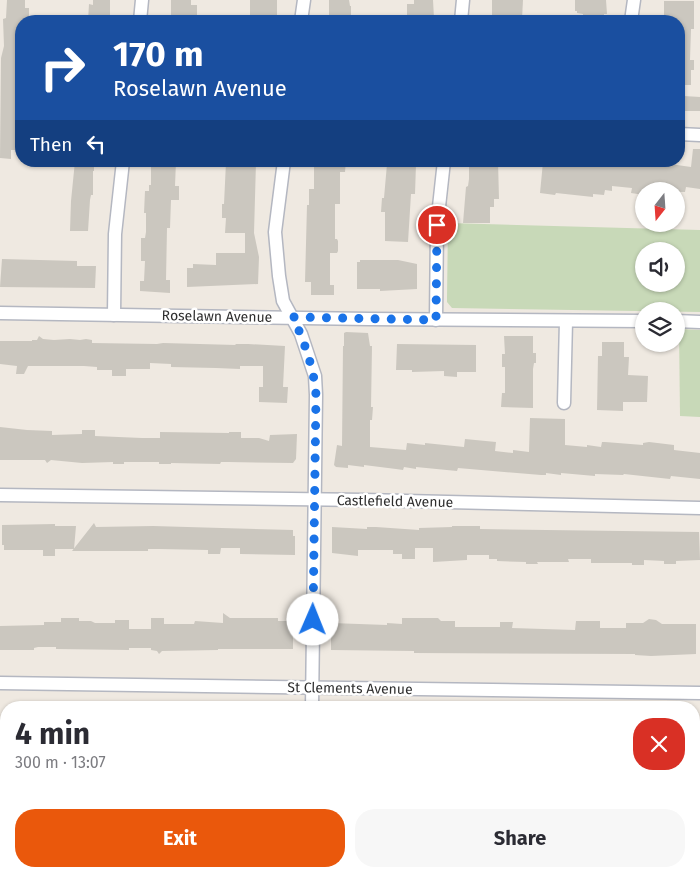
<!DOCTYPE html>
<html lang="en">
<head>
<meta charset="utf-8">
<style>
  body { margin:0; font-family:"Fira Sans",sans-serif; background:#f7f7f7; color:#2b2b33; height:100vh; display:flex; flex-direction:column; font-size:19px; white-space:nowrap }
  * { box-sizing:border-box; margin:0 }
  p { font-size:16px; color:#7c7c81 }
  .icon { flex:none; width:28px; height:28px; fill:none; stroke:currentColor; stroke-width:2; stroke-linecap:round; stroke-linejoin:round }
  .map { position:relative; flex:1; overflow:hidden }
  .drawer { position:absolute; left:0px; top:701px; width:700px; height:176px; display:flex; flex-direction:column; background:#fff; border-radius:20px 20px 0 0; box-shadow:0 1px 4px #0004 }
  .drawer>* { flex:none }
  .banner { position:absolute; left:15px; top:15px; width:670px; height:152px; border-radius:20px; box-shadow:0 1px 4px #0004; background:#1a4fa0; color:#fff; overflow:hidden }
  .needle { width:32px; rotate:197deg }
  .tools { position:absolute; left:635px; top:182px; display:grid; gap:10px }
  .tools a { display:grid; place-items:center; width:50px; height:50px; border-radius:50%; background:#fff; box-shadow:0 1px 4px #0004; font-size:25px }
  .pin { position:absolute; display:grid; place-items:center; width:42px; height:42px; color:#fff; margin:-21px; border:2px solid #fff; border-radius:50%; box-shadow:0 1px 5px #0007 }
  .me { position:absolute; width:55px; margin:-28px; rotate:1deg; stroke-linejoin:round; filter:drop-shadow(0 0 4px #0008) }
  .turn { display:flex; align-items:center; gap:18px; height:105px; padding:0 15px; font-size:22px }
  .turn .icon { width:65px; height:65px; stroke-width:2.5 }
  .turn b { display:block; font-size:35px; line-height:42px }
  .then { display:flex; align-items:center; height:48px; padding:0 15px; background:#0003; gap:10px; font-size:19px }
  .round { display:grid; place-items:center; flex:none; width:52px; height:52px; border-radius:20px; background:#f7f7f7 }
  .overview { display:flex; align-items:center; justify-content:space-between; height:85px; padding:0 15px }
  h1 { font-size:30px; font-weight:700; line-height:38px }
  .primary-button { display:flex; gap:10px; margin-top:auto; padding:10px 15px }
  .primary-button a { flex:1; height:58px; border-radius:20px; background:#ea580c; color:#fff; font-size:20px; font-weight:700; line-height:58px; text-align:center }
  .primary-button a+a { background:#f7f7f7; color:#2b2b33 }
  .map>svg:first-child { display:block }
  .cemetery { fill:#c8d9b8; fill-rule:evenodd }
  .building { fill:#cbc7bf }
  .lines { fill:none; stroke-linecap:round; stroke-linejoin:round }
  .minor-casing { stroke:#b4b7c1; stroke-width:15 }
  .minor { stroke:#fff; stroke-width:12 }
  .route { stroke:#1a73e8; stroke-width:9; stroke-dasharray:0 16.2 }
  .labels { text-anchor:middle; stroke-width:5; stroke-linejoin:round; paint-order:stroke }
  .street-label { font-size:14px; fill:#2e2e2e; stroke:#fff }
</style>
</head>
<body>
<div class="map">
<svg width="700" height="877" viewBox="0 0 700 877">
  <rect width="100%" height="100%" fill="#efe9e1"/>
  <!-- cemetery -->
  <g class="cemetery">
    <path d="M448,223L700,230V312L452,308L447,302V298ZM644,251H676V284H644Z"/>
    <polygon points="679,329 700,330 700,417 680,416"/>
  </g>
  <!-- building -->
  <g class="building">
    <polygon points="7,0 25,0 25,8 29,8 29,21 21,21 21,97 19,97 18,139 21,139 21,150 11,150 11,159 0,158 1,58 4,46 3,19 6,18"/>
    <polygon points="93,0 110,0 110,17 107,17 107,21 88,21 89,4 93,5"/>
    <polygon points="171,0 191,0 191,5 197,5 197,21 171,21"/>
    <rect x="250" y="0" width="27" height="21"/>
    <polygon points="329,0 349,0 350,6 351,6 351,21 329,21"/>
    <polygon points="414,0 433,0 434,18 430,18 430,21 407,21 407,4 414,4"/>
    <polygon points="492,0 523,0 522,19 492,19"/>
    <polygon points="575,0 606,0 607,14 604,14 604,21 583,21 583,14 577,13 577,11 575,11"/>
    <polygon points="664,1 694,1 694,29 691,29 690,60 694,60 694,70 691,70 691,85 679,85 679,21 664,21"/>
    <polygon points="684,96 700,97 700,111 684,111"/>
    <polygon points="693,149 700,149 700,189 686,187 685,192 644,191 644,195 631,193 632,188 612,186 612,191 605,190 604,195 593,194 593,197 556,193 555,195 540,193 543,162 579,165 579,161 619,165 619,162 658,166 658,164 670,165 670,164 691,167"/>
    <polygon points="75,161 94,161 94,171 93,171 93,195 91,195 90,200 88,231 70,231 71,201"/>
    <polygon points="151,161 176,161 175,186 179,186 179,200 171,200 170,228 167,228 166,280 170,280 170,293 140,291 140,281 144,281 145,261 141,261 141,238 145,238 146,232 146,213 144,213 145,191 149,191 149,185 151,185"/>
    <polygon points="314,161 346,161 345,172 340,172 340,204 335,204 335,239 337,239 338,241 338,251 337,253 330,253 330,285 334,285 334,295 311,295 311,282 305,282 307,205 309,205 309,189 314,189"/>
    <polygon points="498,161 499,199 494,199 494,207 490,207 490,223 463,223 466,187 468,186 469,179 469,162"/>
    <polygon points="226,162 256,162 254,233 259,257 258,284 187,287 187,268 193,268 193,264 216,265 216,253 245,253 245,233 225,233 226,218 222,218 222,204 224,204"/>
    <polygon points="387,164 416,164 415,194 411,194 408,242 385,241 385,212 381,212 382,198 384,198"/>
    <polygon points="2,259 77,261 77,266 96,266 95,288 0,287"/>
    <polygon points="360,260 398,260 417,264 417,289 380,291 380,289 357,289 357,262 360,262"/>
    <polygon points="346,332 368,333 370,346 372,346 371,407 373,407 372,420 370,420 370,447 406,450 407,443 425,445 425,443 464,447 465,439 496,442 495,451 513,453 513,450 529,452 530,418 565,419 565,445 587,447 587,445 601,447 602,442 605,442 643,445 643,443 649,442 674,445 674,450 700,453 700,479 671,476 670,479 624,474 623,475 595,474 595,476 561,473 561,475 546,473 546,475 541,475 458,468 457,471 416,467 416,469 404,467 403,470 396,469 364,465 364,467 348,465 348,468 336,467 334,465 337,445 342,446 343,346 344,346 344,333"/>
    <polygon points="39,336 43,339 54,340 70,339 80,340 86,339 92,340 92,343 157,344 163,343 236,345 235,344 248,344 285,346 283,387 288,387 287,403 259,402 259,387 263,387 263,366 240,366 240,369 216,368 171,367 171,364 150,363 150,369 126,369 126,376 112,376 112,370 97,370 97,367 84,366 28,366 24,374 16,374 17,366 0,364 0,341 32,341 32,340 37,340"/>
    <polygon points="504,336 533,336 533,353 536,353 536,363 534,363 533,369 533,408 501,407 502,393 505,393 505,367 502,367 502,354 505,354"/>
    <polygon points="602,342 624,342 624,357 629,357 628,375 648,376 647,402 623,402 623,411 597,410 598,356 602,356"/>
    <polygon points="397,344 476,345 476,372 457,372 457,377 444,376 444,371 412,372 412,370 396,370"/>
    <polygon points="0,427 27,430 52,431 52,435 82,434 82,430 95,430 95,436 142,438 160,438 160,432 229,433 229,432 241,432 241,438 259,438 269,441 270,435 297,434 296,459 293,463 228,462 221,462 220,464 171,463 171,464 159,464 159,462 124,462 124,464 113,464 113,462 82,463 51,460 47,463 45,460 0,460"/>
    <polygon points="94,523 96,527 153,526 293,530 293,536 295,536 295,555 240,554 240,548 221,548 220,554 208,554 208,550 159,549 148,549 148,551 72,551"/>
    <polygon points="55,524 55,526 76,526 74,549 55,549 55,556 43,556 43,550 4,550 4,545 2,545 2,525"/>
    <polygon points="452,526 480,526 480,529 699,532 700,560 676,561 676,564 664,564 664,561 644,560 644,565 632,565 632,563 591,563 591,559 568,559 569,562 537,562 538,564 526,564 526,562 497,561 497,559 489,559 489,555 467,555 467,560 433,562 433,548 415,548 415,559 402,559 402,554 393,554 393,550 358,550 358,556 332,553 332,527 367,529 367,527 376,527 419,530 419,528 452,527"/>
    <polygon points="223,613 230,618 278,618 278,621 293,621 293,649 218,649 218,650 162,651 159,654 157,651 151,650 151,648 129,648 129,650 56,649 56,647 38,647 34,648 34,650 0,650 0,626 44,625 44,622 61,622 61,618 79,618 79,621 91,621 95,623 115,623 115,620 129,620 129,629 151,629 151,618 164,618 164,624 194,624 195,621 223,623"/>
    <polygon points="402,618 438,618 441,621 455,621 455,627 500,627 500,622 513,622 512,628 575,630 576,621 600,621 600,628 626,628 626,623 643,623 649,619 656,620 662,624 696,624 696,654 651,656 635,655 635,654 414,653 414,651 331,650 331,623 387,625 387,623 402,624"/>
  </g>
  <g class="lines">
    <defs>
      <g id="minor">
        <polyline points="140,21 142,0"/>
        <polyline points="301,21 304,0"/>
        <polyline points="461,21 463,0"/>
        <polyline points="631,21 634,0"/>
        <polyline points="679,134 700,135"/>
        <polyline points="284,161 275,232 279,276 283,301 301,334 315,376 316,395 312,708"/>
        <polyline points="0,313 369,319 644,321"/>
        <polyline points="114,315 115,234 123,161"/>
        <polyline points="436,320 437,225 444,161"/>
        <polyline points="676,321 700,322"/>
        <polyline points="564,403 566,321"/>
        <polyline points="0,495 364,500 700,508"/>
        <polyline points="0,683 700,693"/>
        <polyline points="0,863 6,863"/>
        <polyline points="540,871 700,874"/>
        <polyline points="29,877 29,871"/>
      </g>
    </defs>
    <!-- minor casing -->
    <use href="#minor" class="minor-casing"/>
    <!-- minor -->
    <use href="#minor" class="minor"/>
  </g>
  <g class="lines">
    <!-- route -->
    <path class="route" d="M313,620L316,395C314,368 304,341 293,317L436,320L437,225"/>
  </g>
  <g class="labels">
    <!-- street labels -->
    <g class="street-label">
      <text transform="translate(217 316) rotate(1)" y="5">Roselawn Avenue</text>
      <text transform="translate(395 501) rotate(1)" y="5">Castlefield Avenue</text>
      <text transform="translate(350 688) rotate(1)" y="5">St Clements Avenue</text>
    </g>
  </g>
</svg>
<div class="tools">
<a><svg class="needle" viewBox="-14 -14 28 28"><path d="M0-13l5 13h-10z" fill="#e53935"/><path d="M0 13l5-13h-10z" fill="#7c7c81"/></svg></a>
<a><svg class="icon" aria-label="sound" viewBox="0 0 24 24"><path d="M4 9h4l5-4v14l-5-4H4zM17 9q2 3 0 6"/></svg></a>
<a><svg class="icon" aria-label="layers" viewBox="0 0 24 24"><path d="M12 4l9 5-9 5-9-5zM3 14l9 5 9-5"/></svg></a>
</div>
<div class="pin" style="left:437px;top:225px;background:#d93025"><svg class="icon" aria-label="arrive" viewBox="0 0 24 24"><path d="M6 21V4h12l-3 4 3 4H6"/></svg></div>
<svg class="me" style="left:313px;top:620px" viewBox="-20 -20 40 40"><circle r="19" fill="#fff"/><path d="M0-13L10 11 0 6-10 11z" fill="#1a73e8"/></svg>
<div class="banner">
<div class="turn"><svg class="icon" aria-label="right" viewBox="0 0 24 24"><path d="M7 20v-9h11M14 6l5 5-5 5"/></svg><div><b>170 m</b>Roselawn Avenue</div></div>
<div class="then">Then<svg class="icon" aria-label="left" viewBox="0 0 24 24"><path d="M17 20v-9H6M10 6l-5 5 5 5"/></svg></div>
</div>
<section class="drawer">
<div class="overview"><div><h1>4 min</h1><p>300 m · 13:07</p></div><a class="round" style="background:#d93025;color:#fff"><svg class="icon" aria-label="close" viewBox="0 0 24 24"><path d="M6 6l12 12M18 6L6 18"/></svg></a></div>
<div class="primary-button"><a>Exit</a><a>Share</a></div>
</section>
</div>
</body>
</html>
